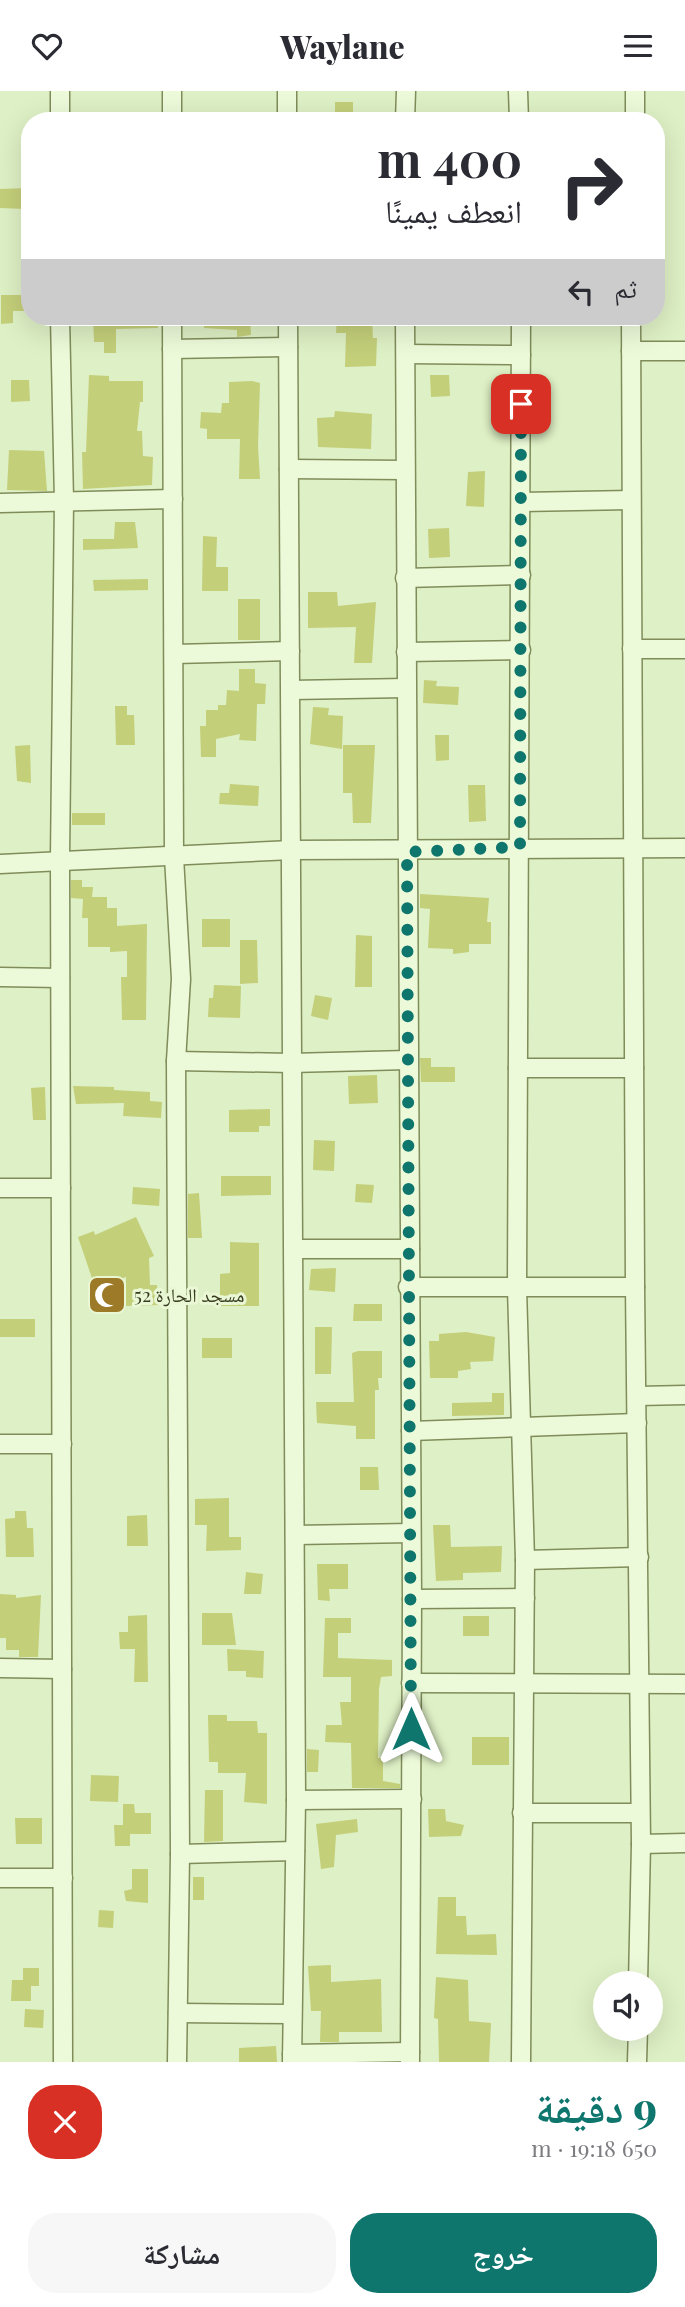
<!DOCTYPE html>
<html lang="ar">
<head>
<meta charset="utf-8">
<style>
  body { margin:0; font-family:"Playfair Display","Noto Naskh Arabic",serif; background:#f7f7f7; color:#2b2b33; direction:rtl; height:100vh; display:flex; flex-direction:column; font-size:26px; white-space:nowrap }
  * { box-sizing:border-box; margin:0 }
  p { font-size:23px; color:#7c7c81 }
  .icon { flex:none; width:38px; height:38px; fill:none; stroke:currentColor; stroke-width:2; stroke-linecap:round; stroke-linejoin:round }
  .map { position:relative; height:1971px; overflow:hidden; direction:ltr }
  .details { display:flex; flex-direction:column; background:#fff; flex:1 }
  .details>* { flex:none }
  .top-card { position:absolute; left:21px; top:21px; width:644px; height:214px; border-radius:28px; box-shadow:0 7px 28px #0002; direction:rtl; background:#fff; color:#2b2b33; overflow:hidden }
  .fabs { position:absolute; left:593px; top:1880px; display:grid; gap:14px }
  .fabs a { display:grid; place-items:center; width:70px; height:70px; border-radius:50%; background:#fff; box-shadow:0 7px 28px #0002; font-size:35px }
  .pin { position:absolute; display:grid; place-items:center; width:60px; height:60px; color:#fff; margin:-30px; border-radius:14px; box-shadow:0 4px 10px #0006 }
  .me { position:absolute; width:77px; margin:-38px; rotate:0deg; stroke-linejoin:round; filter:drop-shadow(0 0 5px #0008) }
  .turn { display:flex; align-items:center; gap:24px; height:147px; padding:0 28px; font-size:32px }
  .turn .icon { width:91px; height:91px; stroke-width:2.5 }
  .turn b { display:block; font-size:49px; line-height:60px }
  .then { display:flex; align-items:center; height:66px; padding:0 28px; background:#0003; gap:14px; font-size:26px }
  .round { display:grid; place-items:center; flex:none; width:74px; height:74px; border-radius:28px; background:#f7f7f7 }
  .summary { display:flex; align-items:center; justify-content:space-between; height:119px; padding:0 28px }
  h1 { font-size:42px; font-weight:800; line-height:52px; color:#0f766e }
  .button { display:flex; gap:14px; margin-top:auto; padding:14px 28px }
  .button a { flex:1; height:80px; border-radius:28px; background:#0f766e; color:#fff; font-size:28px; font-weight:800; line-height:80px; text-align:center }
  .button a+a { background:#f7f7f7; color:#2b2b33 }
  header { display:flex; justify-content:space-between; align-items:center; height:91px; padding:0 28px; background:#fff; font-size:32px; font-weight:800 }
  .map>svg:first-child { display:block }
  .building { fill:#c4cf7a }
  .lines { fill:none; stroke-linecap:round; stroke-linejoin:round }
  .minor-casing { stroke:#808c5a; stroke-width:21 }
  .minor { stroke:#ecfad9; stroke-width:18 }
  .route { stroke:#0f766e; stroke-width:12; stroke-dasharray:0 21.6 }
  .labels { text-anchor:middle; stroke-width:6; stroke-linejoin:round; paint-order:stroke }
  .poi-label { font-size:19px; fill:#363b1f; stroke:#e9f7d5; text-anchor:start }
</style>
</head>
<body>
<header><svg class="icon" aria-label="menu" viewBox="0 0 24 24"><path d="M4 6h16M4 12h16M4 18h16"/></svg>Waylane<svg class="icon" aria-label="heart" viewBox="0 0 24 24"><path d="M12 20l-8-8c-3-5 5-10 8-4 3-6 11-1 8 4z"/></svg></header>
<div class="map">
<svg width="685" height="1971" viewBox="0 0 685 1971">
  <rect width="100%" height="100%" fill="#def0c5"/>
  <!-- building -->
  <g class="building">
    <rect x="335" y="11" width="18" height="19"/>
    <polygon points="26,97 25,118 0,117 0,98"/>
    <polygon points="1,204 30,204 30,220 13,220 13,232 1,233"/>
    <polygon points="93,226 158,226 158,237 116,238 116,262 104,262 104,251 94,251"/>
    <polygon points="203,226 250,226 251,244 237,246 237,239 204,237"/>
    <polygon points="337,226 372,226 373,247 377,247 376,275 345,276 346,242 336,242"/>
    <polygon points="89,284 109,285 109,290 143,290 143,311 140,311 137,340 142,340 143,365 153,366 152,394 83,398 82,361 86,361"/>
    <polygon points="430,284 449,284 450,305 431,306"/>
    <polygon points="11,289 29,289 30,310 11,311"/>
    <polygon points="252,290 260,292 258,355 260,388 239,388 240,348 207,348 207,338 200,337 201,321 221,322 222,312 229,312 229,291"/>
    <polygon points="335,320 372,323 371,358 318,356 317,327 334,326"/>
    <polygon points="9,359 44,360 47,400 7,399"/>
    <polygon points="485,380 484,416 466,415 468,381"/>
    <polygon points="115,431 135,431 138,457 83,459 83,448 114,448"/>
    <polygon points="449,437 450,466 429,467 428,438"/>
    <polygon points="203,445 217,446 216,476 228,476 228,500 202,500"/>
    <polygon points="148,488 148,499 94,500 93,489"/>
    <polygon points="308,501 337,501 338,515 376,511 372,572 354,572 356,536 308,537"/>
    <rect x="238" y="508" width="22" height="41"/>
    <polygon points="239,578 255,578 255,592 266,593 265,613 257,613 256,650 239,649 240,643 216,648 216,666 201,666 200,635 206,635 206,619 218,619 218,614 226,614 227,599 239,600"/>
    <polygon points="424,589 437,590 436,595 459,596 458,614 423,612"/>
    <polygon points="115,615 127,615 127,624 134,624 135,654 116,654"/>
    <polygon points="313,616 329,617 328,624 343,625 342,658 310,653"/>
    <polygon points="435,644 449,644 449,669 436,670"/>
    <polygon points="30,654 31,692 17,690 15,655"/>
    <polygon points="343,654 375,654 371,732 353,732 352,702 343,702"/>
    <polygon points="230,693 259,695 258,715 219,713 220,702 229,702"/>
    <polygon points="468,694 485,694 486,730 469,731"/>
    <rect x="72" y="722" width="33" height="12"/>
    <polygon points="71,789 82,789 82,796 93,796 92,806 107,806 107,817 117,817 117,835 147,833 146,929 122,929 121,886 127,886 127,860 110,861 110,856 88,856 88,827 82,827 83,808 71,807"/>
    <polygon points="420,803 489,807 487,831 491,831 491,853 469,853 469,861 453,863 453,858 428,857 430,818 420,817"/>
    <rect x="202" y="828" width="28" height="28"/>
    <polygon points="356,844 372,845 372,896 355,896"/>
    <polygon points="240,849 257,849 258,892 240,893"/>
    <polygon points="214,894 241,895 240,927 208,926 209,907 213,907"/>
    <polygon points="315,904 332,907 328,929 311,925"/>
    <polygon points="420,967 431,967 431,976 455,976 455,991 421,991"/>
    <polygon points="377,984 378,1012 349,1013 348,985"/>
    <polygon points="73,995 114,996 114,999 150,1001 150,1010 162,1011 161,1027 123,1025 124,1012 76,1013"/>
    <polygon points="45,996 46,1029 33,1029 31,997"/>
    <polygon points="270,1018 270,1035 259,1035 259,1041 229,1041 229,1019"/>
    <polygon points="314,1049 335,1050 334,1080 313,1079"/>
    <polygon points="221,1085 271,1085 271,1104 221,1105"/>
    <polygon points="356,1093 374,1094 372,1112 355,1111"/>
    <polygon points="133,1096 160,1098 159,1115 132,1113"/>
    <polygon points="199,1102 202,1147 188,1147 188,1103"/>
    <polygon points="136,1126 154,1165 149,1167 150,1194 157,1194 158,1214 126,1215 126,1186 95,1196 78,1146 94,1140 95,1144"/>
    <polygon points="230,1151 259,1152 259,1215 220,1215 220,1183 230,1182"/>
    <polygon points="336,1177 335,1201 309,1199 311,1178"/>
    <polygon points="354,1213 382,1213 382,1230 353,1230"/>
    <rect x="0" y="1228" width="35" height="18"/>
    <polygon points="315,1236 332,1236 331,1283 315,1283"/>
    <polygon points="466,1241 495,1246 493,1270 470,1271 471,1278 458,1280 458,1287 430,1287 429,1250 439,1250 439,1243"/>
    <rect x="202" y="1247" width="30" height="20"/>
    <polygon points="358,1260 382,1260 382,1287 378,1287 379,1299 375,1299 375,1348 356,1348 356,1335 317,1332 316,1311 354,1311 352,1262"/>
    <polygon points="492,1302 504,1302 504,1324 452,1325 452,1312 492,1311"/>
    <polygon points="360,1376 378,1376 379,1399 360,1399"/>
    <polygon points="229,1407 229,1446 241,1446 241,1459 206,1460 207,1434 195,1434 195,1408"/>
    <polygon points="15,1420 26,1420 27,1437 33,1437 34,1466 6,1466 5,1428 15,1427"/>
    <polygon points="147,1424 148,1455 127,1455 127,1425"/>
    <polygon points="433,1434 450,1434 451,1456 502,1455 501,1481 463,1482 463,1489 436,1490"/>
    <polygon points="317,1473 348,1473 348,1498 329,1498 330,1510 318,1509"/>
    <polygon points="246,1481 263,1483 261,1503 244,1503"/>
    <polygon points="0,1503 16,1504 16,1507 41,1504 38,1566 19,1566 19,1559 6,1559 6,1547 0,1547"/>
    <polygon points="202,1522 232,1522 236,1554 202,1554"/>
    <polygon points="147,1524 148,1591 134,1591 135,1558 120,1558 119,1541 128,1541 128,1525"/>
    <rect x="463" y="1525" width="26" height="20"/>
    <polygon points="325,1527 351,1527 351,1542 338,1542 338,1567 392,1569 392,1585 381,1586 379,1598 378,1667 383,1667 383,1690 400,1693 400,1697 352,1697 351,1652 325,1651 326,1634 342,1634 340,1611 351,1611 351,1586 323,1586"/>
    <polygon points="227,1558 264,1560 263,1587 246,1586 246,1580 228,1580"/>
    <polygon points="208,1624 227,1624 227,1630 257,1630 258,1642 267,1642 267,1713 244,1711 246,1682 218,1682 218,1671 209,1671"/>
    <rect x="472" y="1646" width="37" height="28"/>
    <polygon points="307,1658 319,1659 318,1681 307,1681"/>
    <polygon points="91,1684 119,1685 118,1711 90,1710"/>
    <polygon points="205,1699 223,1699 223,1750 204,1751"/>
    <polygon points="123,1713 134,1713 135,1722 151,1722 151,1743 130,1743 130,1755 115,1755 114,1734 123,1734"/>
    <polygon points="428,1718 445,1718 446,1730 464,1734 461,1745 429,1746"/>
    <polygon points="15,1727 42,1727 42,1753 16,1753"/>
    <polygon points="357,1728 358,1741 336,1744 334,1776 321,1778 316,1733"/>
    <polygon points="132,1778 148,1778 148,1812 126,1810 124,1800 132,1798"/>
    <rect x="193" y="1786" width="11" height="23"/>
    <polygon points="438,1806 456,1806 456,1825 466,1825 467,1844 496,1843 497,1864 436,1863"/>
    <polygon points="99,1819 114,1820 113,1837 98,1836"/>
    <polygon points="331,1874 331,1891 381,1888 382,1941 339,1941 339,1951 320,1951 321,1920 311,1920 308,1875"/>
    <polygon points="23,1877 39,1877 39,1895 31,1895 31,1910 11,1910 12,1889 23,1889"/>
    <polygon points="436,1886 468,1889 469,1930 491,1932 489,1971 439,1971 438,1928 434,1927"/>
    <polygon points="25,1918 44,1919 43,1937 24,1936"/>
    <polygon points="276,1955 277,1971 239,1971 239,1957"/>
  </g>
  <g class="lines">
    <defs>
      <g id="minor">
        <polyline points="172,0 172,30"/>
        <polyline points="287,0 287,30"/>
        <polyline points="518,0 519,30"/>
        <polyline points="60,30 60,0"/>
        <polyline points="405,30 406,0"/>
        <polyline points="635,30 635,0"/>
        <polyline points="60,226 64,410 60,768 63,1971"/>
        <polyline points="172,226 174,766 181,888 176,970 180,1763 177,1971"/>
        <polyline points="288,226 296,1709 292,1971"/>
        <polyline points="405,226 412,1508 410,1971"/>
        <polyline points="631,226 635,1196 641,1753 638,1892"/>
        <polyline points="172,258 288,256"/>
        <polyline points="631,260 685,260"/>
        <polyline points="406,263 521,264"/>
        <polyline points="289,378 404,379"/>
        <polyline points="521,411 631,409"/>
        <polyline points="0,412 173,408"/>
        <polyline points="405,487 521,484"/>
        <polyline points="632,558 685,558"/>
        <polyline points="406,561 521,559"/>
        <polyline points="174,563 290,560"/>
        <polyline points="291,599 406,597"/>
        <polyline points="0,773 292,759 685,757"/>
        <polyline points="0,886 60,887"/>
        <polyline points="176,970 291,972 408,969"/>
        <polyline points="518,977 634,977"/>
        <polyline points="0,1097 61,1097"/>
        <polyline points="294,1158 410,1158"/>
        <polyline points="408,1196 635,1196"/>
        <polyline points="638,1305 685,1304"/>
        <polyline points="411,1340 637,1332"/>
        <polyline points="0,1353 62,1353"/>
        <polyline points="295,1444 411,1442"/>
        <polyline points="525,1469 639,1466"/>
        <polyline points="412,1508 525,1507"/>
        <polyline points="0,1577 62,1578"/>
        <polyline points="411,1592 685,1593"/>
        <polyline points="296,1709 412,1708"/>
        <polyline points="522,1722 639,1722"/>
        <polyline points="641,1753 685,1752"/>
        <polyline points="180,1763 295,1760"/>
        <polyline points="0,1787 63,1787"/>
        <polyline points="178,1922 292,1923"/>
        <polyline points="292,1963 410,1961"/>
        <polyline points="521,1971 525,1469 517,1197 521,226"/>
        <polyline points="637,1971 638,1937"/>
      </g>
    </defs>
    <!-- minor casing -->
    <use href="#minor" class="minor-casing"/>
    <!-- minor -->
    <use href="#minor" class="minor"/>
  </g>
  <g class="lines">
    <!-- route -->
    <polyline class="route" points="411,1638 407,761 520,756 521,313"/>
  </g>
  <!-- icons -->
  <defs>
    <symbol id="mosque-square" viewBox="-11 -11 22 22"><rect x="-9" y="-9" width="18" height="18" rx="4" fill="#9d7a28" stroke="#e9f7d5"/><path d="M3.5-4.9A6 6 0 1 0 3.5 4.9A5 5 0 1 1 3.5-4.9Z" fill="#fff"/></symbol>
  </defs>
  <g fill-rule="evenodd">
    <use href="#mosque-square" x="85" y="1182" width="44" height="44"/>
  </g>
  <g class="labels">
    <!-- poi labels -->
    <g class="poi-label">
      <text x="134" y="1211">مسجد الحارة 52</text>
    </g>
  </g>
</svg>
<div class="fabs">
<a><svg class="icon" aria-label="sound" viewBox="0 0 24 24"><path d="M4 9h4l5-4v14l-5-4H4zM17 9q2 3 0 6"/></svg></a>
</div>
<div class="pin" style="left:521px;top:313px;background:#d93025"><svg class="icon" aria-label="arrive" viewBox="0 0 24 24"><path d="M6 21V4h12l-3 4 3 4H6"/></svg></div>
<svg class="me" style="left:411px;top:1638px" viewBox="-20 -20 40 40"><path d="M0-17L14 15 0 8-14 15z" fill="#0f766e" stroke="#fff" stroke-width="4"/></svg>
<div class="top-card">
<div class="turn"><svg class="icon" aria-label="right" viewBox="0 0 24 24"><path d="M7 20v-9h11M14 6l5 5-5 5"/></svg><div><b>400 m</b>انعطف يمينًا</div></div>
<div class="then">ثم<svg class="icon" aria-label="left" viewBox="0 0 24 24"><path d="M17 20v-9H6M10 6l-5 5 5 5"/></svg></div>
</div>
</div>
<section class="details">
<div class="summary"><div><h1>9 دقيقة</h1><p>650 m · 19:18</p></div><a class="round" style="background:#d93025;color:#fff"><svg class="icon" aria-label="close" viewBox="0 0 24 24"><path d="M6 6l12 12M18 6L6 18"/></svg></a></div>
<div class="button"><a>خروج</a><a>مشاركة</a></div>
</section>
</body>
</html>
